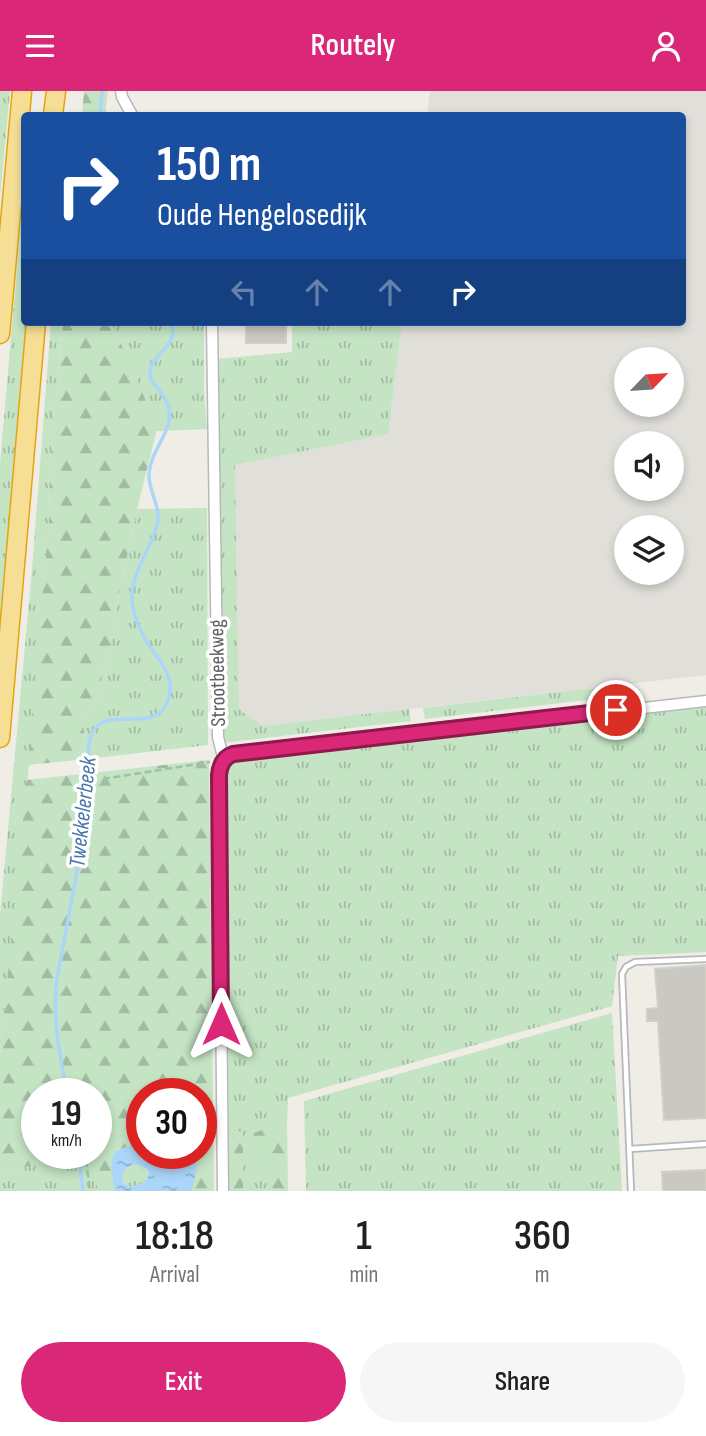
<!DOCTYPE html>
<html lang="en">
<head>
<meta charset="utf-8">
<style>
  body { margin:0; font-family:"Sofia Sans Condensed",sans-serif; background:#f6f6f6; color:#202124; height:100vh; display:flex; flex-direction:column; font-size:26px; white-space:nowrap }
  * { box-sizing:border-box; margin:0 }
  p { font-size:23px; color:#757577 }
  .icon { flex:none; width:38px; height:38px; fill:none; stroke:currentColor; stroke-width:2; stroke-linecap:round; stroke-linejoin:round }
  .map { position:relative; height:1100px; overflow:hidden }
  .drawer { display:flex; flex-direction:column; background:#fff; flex:1 }
  .drawer>* { flex:none }
  .banner { position:absolute; left:21px; top:21px; width:665px; height:214px; border-radius:7px; box-shadow:0 4px 10px #0003; background:#1a4fa0; color:#fff; overflow:hidden }
  .needle { width:46px; rotate:65deg }
  .tools { position:absolute; left:614px; top:256px; display:grid; gap:14px }
  .tools a { display:grid; place-items:center; width:70px; height:70px; border-radius:50%; background:#fff; box-shadow:0 4px 10px #0003; font-size:35px }
  .speed { position:absolute; left:21px; top:987px; display:flex; gap:14px; font-size:35px; font-weight:700; text-align:center }
  .speed>* { display:grid; place-content:center; width:91px; height:91px; border-radius:50%; background:#fff; box-shadow:0 4px 10px #0003; line-height:1 }
  .speed small { font-size:18px; font-weight:400 }
  .speed .limit { border:10px solid #d22; background:#fff; color:#111 }
  .pin { position:absolute; display:grid; place-items:center; width:60px; height:60px; color:#fff; margin:-30px; border:4px solid #fff; border-radius:50%; box-shadow:0 2px 7px #0007 }
  .me { position:absolute; width:77px; margin:-38px; rotate:0deg; stroke-linejoin:round; filter:drop-shadow(0 0 5px #0008) }
  .turn { display:flex; align-items:center; gap:24px; height:147px; padding:0 21px; font-size:32px }
  .turn .icon { width:91px; height:91px; stroke-width:2.5 }
  .turn b { display:block; font-size:49px; line-height:60px }
  .lanes { display:flex; align-items:center; height:66px; padding:0 21px; background:#0003; justify-content:center; gap:35px; direction:ltr }
  .lanes .off { opacity:.35 }
  .eta { display:flex; justify-content:space-evenly; align-items:center; height:119px; text-align:center }
  .eta b { font-size:42px; font-weight:600; line-height:49px }
  .primary-button { display:flex; gap:14px; margin-top:auto; padding:14px 21px }
  .primary-button a { flex:1; height:80px; border-radius:42px; background:#db2777; color:#fff; font-size:28px; font-weight:600; line-height:80px; text-align:center }
  .primary-button a+a { background:#f6f6f6; color:#202124 }
  header { display:flex; justify-content:space-between; align-items:center; height:91px; padding:0 21px; background:#db2777; color:#fff; font-size:32px; font-weight:600 }
  .map>svg:first-child { display:block }
  .industrial { fill:#e0dfda; fill-rule:evenodd }
  .grass { fill:url(#grass-tufts) }
  .forest { fill:url(#forest-firs) }
  .water { fill:url(#water-ripples); fill-rule:evenodd }
  .lines { fill:none; stroke-linecap:round; stroke-linejoin:round }
  .stream { stroke:#abd6f9; stroke-width:3.5 }
  .building { fill:#cac8c2; stroke:#d3cfc4; stroke-width:2 }
  .service-casing { stroke:#b6b8bb; stroke-width:8 }
  .minor-casing { stroke:#b6b8bb; stroke-width:13 }
  .motorway-casing { stroke:#e5a50f; stroke-width:21 }
  .path { stroke:#9cc2a7; stroke-width:2.5; stroke-dasharray:7 3.5; stroke-linecap:butt }
  .service { stroke:#fff; stroke-width:4.5 }
  .minor { stroke:#fff; stroke-width:10 }
  .motorway { stroke:#f6df95; stroke-width:18 }
  .route-casing { stroke:#8e194d; stroke-width:18 }
  .route { stroke:#db2777; stroke-width:12 }
  .labels { text-anchor:middle; stroke-width:7; stroke-linejoin:round; paint-order:stroke }
  .street-label { font-size:21px; fill:#5d6165; stroke:#fff }
  .water-label { font-size:23px; font-style:italic; fill:#4877ab; stroke:#fff }
</style>
</head>
<body>
<header><svg class="icon" aria-label="menu" viewBox="0 0 24 24"><path d="M4 6h16M4 12h16M4 18h16"/></svg>Routely<svg class="icon" aria-label="person" viewBox="0 0 24 24"><circle cx="12" cy="8" r="4"/><path d="M4 21q1-7 8-7t8 7"/></svg></header>
<div class="map">
<svg width="706" height="1100" viewBox="0 0 706 1100">
  <defs>
    <pattern id="grass-tufts" width="24" height="20" patternUnits="userSpaceOnUse" patternTransform="scale(1.75)"><rect width="24" height="20" fill="#c4e4c4"/><path d="M3 7l-1-3M5 7V3M7 7l1-3M15 17l-1-3M17 17v-4M19 17l1-3" fill="none" stroke="#a2bca3"/></pattern>
    <pattern id="forest-firs" width="22" height="20" patternUnits="userSpaceOnUse" patternTransform="scale(1.75)"><rect width="22" height="20" fill="#c4e4c4"/><path d="M5 1l3.5 6h-7zM16 11l3.5 6h-7z" fill="#a2bca3"/></pattern>
    <pattern id="water-ripples" width="26" height="14" patternUnits="userSpaceOnUse" patternTransform="scale(1.75)"><rect width="26" height="14" fill="#abd6f9"/><path d="M2 4q2-2 4 0t4 0M15 11q2-2 4 0t4 0" fill="none" stroke="#8eb1cd"/></pattern>
  </defs>
  <rect width="100%" height="100%" fill="#efede6"/>
  <!-- industrial -->
  <path class="industrial" d="M430,0H706V584L262,635L239,619L235,374L388,343L402,231H682V24H427ZM626,268H672V313H626ZM626,352H672V397H626ZM626,436H672V481H626Z"/>
  <!-- grass -->
  <g class="grass">
    <polygon points="0,0 10,0 0,107"/>
    <polygon points="24,96 24,231 30,231 0,592 0,373"/>
    <polygon points="51,231 63,231 50,369 49,430 25,720 0,962 0,824 32,479"/>
    <polygon points="111,231 204,231 204,301 207,338 157,340"/>
    <polygon points="292,231 402,231 388,343 235,374 239,618 262,635 409,618 411,630 222,652 220,394 217,268 292,261"/>
    <polygon points="207,417 208,654 87,668 83,631 97,610 137,418"/>
    <polygon points="628,593 629,604 425,628 423,617"/>
    <polygon points="706,613 706,861 618,865 612,915 288,1007 287,1031 253,1043 270,1069 270,1100 243,1100 243,1042 229,1039 225,686 230,671 236,667"/>
    <polygon points="612,922 622,1100 306,1100 304,1010"/>
    <polygon points="72,1062 91,1064 98,1100 0,1100 0,1084"/>
    <circle cx="135" cy="1086" r="13"/>
  </g>
  <!-- forest -->
  <g class="forest">
    <polygon points="84,0 108,0 105,24 82,24"/>
    <polygon points="63,231 111,231 135,283 157,338 137,418 97,610 83,631 87,668 28,674 49,430 50,369"/>
    <polygon points="209,669 214,1100 192,1100 196,1062 201,1062 201,1003 142,1003 142,1051 115,1060 112,1085 115,1100 98,1100 91,1065 82,1062 96,1062 96,1003 37,1003 37,1062 72,1062 0,1084 0,962 27,689"/>
    <polygon points="287,1031 288,1100 270,1100 270,1070 255,1070 253,1042"/>
    <polygon points="229,1039 243,1041 243,1100 229,1100"/>
  </g>
  <!-- water -->
  <path class="water" d="M142,1051V1062H196V1082L192,1100H115C112,1086 109,1074 115,1060ZM136,1073C164,1081 138,1100 125,1094C118,1084 126,1075 136,1073Z"/>
  <g class="lines">
    <!-- stream -->
    <g class="stream">
      <polyline points="100,24 102,0"/>
      <path d="M67,1003C61,968 53,933 56,898C57,884 60,870 63,856C70,815 80,773 84,731C86,717 87,703 88,689C89,674 85,657 92,642C107,612 156,646 168,609C176,585 160,571 148,553C139,538 131,520 132,503C133,479 152,457 157,434C162,417 148,400 149,383C150,358 176,339 168,314C165,305 156,295 150,288C150,286 150,278 151,276C158,259 178,254 172,231"/>
      <polyline points="78,1062 83,1100"/>
    </g>
  </g>
  <!-- building -->
  <g class="building">
    <rect x="246" y="231" width="40" height="21"/>
    <polygon points="706,874 706,1027 664,1029 658,930 647,930 647,918 658,917 655,878"/>
    <polygon points="706,1079 706,1100 663,1100 662,1081"/>
  </g>
  <g class="lines">
    <defs>
      <g id="service">
        <polyline points="630,1058 706,1053"/>
        <polyline points="631,1100 622,883 626,876 635,871 706,868"/>
      </g>
      <g id="minor">
        <polyline points="121,0 122,6 132,24"/>
        <polyline points="212,231 218,646 224,670 220,678 219,684 223,1100"/>
        <polyline points="224,670 233,663 706,610"/>
      </g>
      <g id="motorway">
        <polyline points="53,24 56,0"/>
        <polyline points="0,243 22,0"/>
        <polyline points="0,647 36,231"/>
      </g>
    </defs>
    <!-- service casing -->
    <use href="#service" class="service-casing"/>
    <!-- minor casing -->
    <use href="#minor" class="minor-casing"/>
    <!-- motorway casing -->
    <use href="#motorway" class="motorway-casing"/>
    <!-- path -->
    <g class="path">
      <polyline points="103,688 210,671"/>
      <polyline points="86,1069 90,1100"/>
    </g>
    <!-- service -->
    <use href="#service" class="service"/>
    <!-- minor -->
    <use href="#minor" class="minor"/>
    <!-- motorway -->
    <use href="#motorway" class="motorway"/>
  </g>
  <g class="lines">
    <defs>
      <path id="route" d="M221,933L219,684C220,674 224,666 233,663L616,619"/>
    </defs>
    <!-- route casing -->
    <use href="#route" class="route-casing"/>
    <!-- route -->
    <use href="#route" class="route"/>
  </g>
  <g class="labels">
    <!-- street labels -->
    <g class="street-label">
      <text transform="translate(217 582) rotate(-91)" y="7">Strootbeekweg</text>
    </g>
    <!-- water labels -->
    <g class="water-label">
      <text transform="translate(82 721) rotate(-84)" y="8">Twekkelerbeek</text>
    </g>
  </g>
</svg>
<div class="tools">
<a><svg class="needle" viewBox="-14 -14 28 28"><path d="M0-13l5 13h-10z" fill="#e53935"/><path d="M0 13l5-13h-10z" fill="#757577"/></svg></a>
<a><svg class="icon" aria-label="sound" viewBox="0 0 24 24"><path d="M4 9h4l5-4v14l-5-4H4zM17 9q2 3 0 6"/></svg></a>
<a><svg class="icon" aria-label="layers" viewBox="0 0 24 24"><path d="M12 4l9 5-9 5-9-5zM3 14l9 5 9-5"/></svg></a>
</div>
<div class="speed"><div>19<small>km/h</small></div><div class="limit">30</div></div>
<div class="pin" style="left:616px;top:619px;background:#d93025"><svg class="icon" aria-label="arrive" viewBox="0 0 24 24"><path d="M6 21V4h12l-3 4 3 4H6"/></svg></div>
<svg class="me" style="left:221px;top:933px" viewBox="-20 -20 40 40"><path d="M0-17L14 15 0 8-14 15z" fill="#db2777" stroke="#fff" stroke-width="4"/></svg>
<div class="banner">
<div class="turn"><svg class="icon" aria-label="right" viewBox="0 0 24 24"><path d="M7 20v-9h11M14 6l5 5-5 5"/></svg><div><b>150 m</b>Oude Hengelosedijk</div></div>
<div class="lanes"><svg class="icon off" aria-label="left" viewBox="0 0 24 24"><path d="M17 20v-9H6M10 6l-5 5 5 5"/></svg><svg class="icon off" aria-label="ahead" viewBox="0 0 24 24"><path d="M12 20V5M6 11l6-6 6 6"/></svg><svg class="icon off" aria-label="ahead" viewBox="0 0 24 24"><path d="M12 20V5M6 11l6-6 6 6"/></svg><svg class="icon" aria-label="right" viewBox="0 0 24 24"><path d="M7 20v-9h11M14 6l5 5-5 5"/></svg></div>
</div>
</div>
<section class="drawer">
<div class="eta">
<div><b>18:18</b><p>Arrival</p></div>
<div><b>1</b><p>min</p></div>
<div><b>360</b><p>m</p></div>
</div>
<div class="primary-button"><a>Exit</a><a>Share</a></div>
</section>
</body>
</html>
